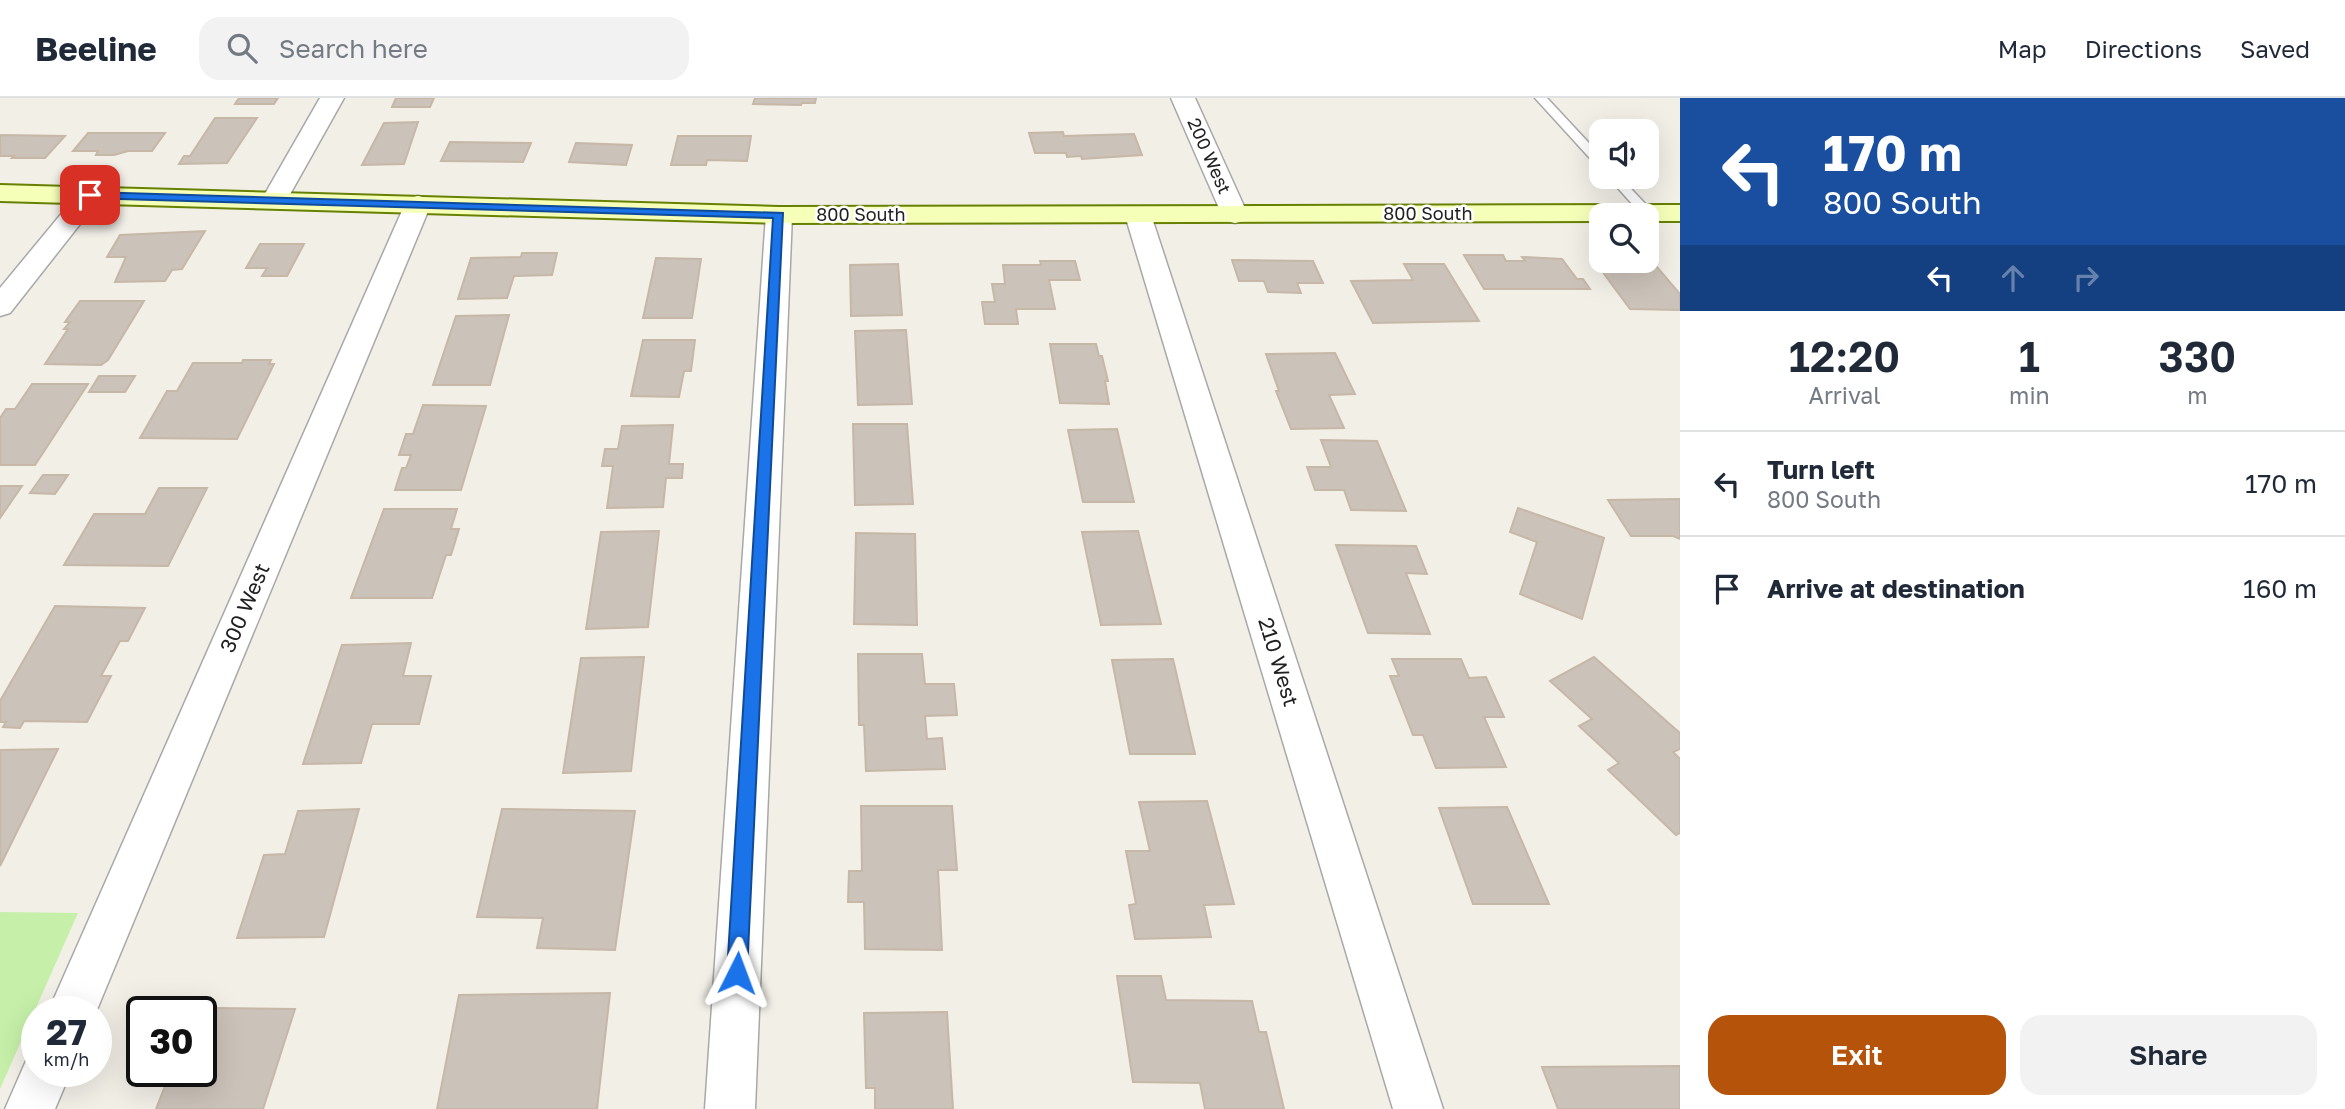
<!DOCTYPE html>
<html lang="en">
<head>
<meta charset="utf-8">
<style>
  body { margin:0; font-family:"Golos Text",sans-serif; background:#f2f2f3; color:#1f2937; height:100vh; display:flex; flex-direction:column; font-size:26px; white-space:nowrap }
  * { box-sizing:border-box; margin:0 }
  p { font-size:23px; color:#747a83 }
  .icon { flex:none; width:38px; height:38px; fill:none; stroke:currentColor; stroke-width:2; stroke-linecap:round; stroke-linejoin:round }
  .map { position:relative; flex:1; overflow:hidden }
  .drawer { display:flex; flex-direction:column; background:#fff; width:665px }
  .drawer>* { flex:none }
  .guide { background:#1a4fa0; color:#fff; overflow:hidden }
  .fabs { position:absolute; left:1589px; top:21px; display:grid; gap:14px }
  .fabs a { display:grid; place-items:center; width:70px; height:70px; border-radius:14px; background:#fff; box-shadow:0 7px 28px #0002; font-size:35px }
  .speed { position:absolute; left:21px; top:898px; display:flex; gap:14px; font-size:35px; font-weight:700; text-align:center }
  .speed>* { display:grid; place-content:center; width:91px; height:91px; border-radius:50%; background:#fff; box-shadow:0 7px 28px #0002; line-height:1 }
  .speed small { font-size:18px; font-weight:400 }
  .speed .limit { border:4px solid #111; border-radius:10px; background:#fff; color:#111 }
  .pin { position:absolute; display:grid; place-items:center; width:60px; height:60px; color:#fff; margin:-30px; border-radius:14px; box-shadow:0 4px 10px #0006 }
  .me { position:absolute; width:77px; margin:-38px; rotate:3deg; stroke-linejoin:round; filter:drop-shadow(0 0 5px #0008) }
  .turn { display:flex; align-items:center; gap:24px; height:147px; padding:0 28px; font-size:32px }
  .turn .icon { width:91px; height:91px; stroke-width:2.5 }
  .turn b { display:block; font-size:49px; line-height:60px }
  .lanes { display:flex; align-items:center; height:66px; padding:0 28px; background:#0003; justify-content:center; gap:35px; direction:ltr }
  .lanes .off { opacity:.35 }
  .eta { display:flex; justify-content:space-evenly; align-items:center; height:119px; text-align:center }
  .eta b { font-size:42px; font-weight:600; line-height:49px }
  .primary-button { display:flex; gap:14px; margin-top:auto; padding:14px 28px }
  .primary-button a { flex:1; height:80px; border-radius:21px; background:#b45309; color:#fff; font-size:28px; font-weight:600; line-height:80px; text-align:center }
  .primary-button a+a { background:#f2f2f3; color:#1f2937 }
  ul { padding:0; list-style:none }
  li { display:flex; align-items:center; gap:21px; height:105px; padding:0 28px; border-top:2px solid #e0e1e3 }
  li div { flex:1 }
  li b { display:block; font-size:26px }
  li em { font-style:normal }
  header { display:flex; align-items:center; gap:42px; box-sizing:border-box; height:98px; padding:0 35px; background:#fff; border-bottom:2px solid #e0e1e3 }
  header strong { font-size:33px }
  nav { display:flex; gap:38px; margin-inline-start:auto; font-size:24px }
  .search { width:490px; height:63px; background:#f2f2f3; display:flex; align-items:center; gap:18px; box-sizing:border-box; padding:0 24px; border-radius:21px; color:#747a83; font-size:26px }
  main { display:flex; flex:1; min-height:0 }
  .map>svg:first-child { display:block }
  .grass { fill:#c6f0a9 }
  .building { fill:#cbc2b9; stroke:#c6b7a7; stroke-width:2 }
  .lines { fill:none; stroke-linecap:round; stroke-linejoin:round }
  .lane-casing { stroke:#a8a8a8; stroke-width:3 }
  .street-casing { stroke:#a8a8a8; stroke-width:3 }
  .secondary-casing { stroke:#678000; stroke-width:4 }
  .lane { fill:#fff; fill-rule:evenodd }
  .street { fill:#fff; fill-rule:evenodd }
  .secondary { fill:#f5ffb8; fill-rule:evenodd }
  .route { fill:#1a73e8; stroke:#114b97; stroke-width:2 }
  .labels { text-anchor:middle; stroke-width:5; stroke-linejoin:round; paint-order:stroke }
  .far-street-label { font-size:18px; fill:#212121; stroke:#fff }
  .street-label { font-size:21px; fill:#212121; stroke:#fff }
</style>
</head>
<body>
<header>
<strong>Beeline</strong>
<div class="search"><svg class="icon" aria-label="search" viewBox="0 0 24 24"><circle cx="10" cy="10" r="6"/><path d="M15 15l6 6"/></svg>Search here</div>
<nav><a>Map</a><a>Directions</a><a>Saved</a></nav>
</header>
<main>
<div class="map">
<svg width="1680" height="1011" viewBox="0 0 1680 1011">
  <rect width="100%" height="100%" fill="#f2efe7"/>
  <!-- grass -->
  <polygon class="grass" points="0,814 78,815 0,991"/>
  <!-- building -->
  <g class="building">
    <polygon points="239,0 278,0 274,6 235,6"/>
    <polygon points="396,0 434,0 430,9 392,9"/>
    <polygon points="755,0 816,0 815,5 802,5 801,7 753,6"/>
    <polygon points="215,20 257,20 227,65 179,66 184,58 190,58"/>
    <polygon points="418,24 404,66 362,67 384,25"/>
    <polygon points="1063,34 1064,38 1134,36 1142,57 1082,61 1081,58 1067,59 1066,55 1035,55 1029,35"/>
    <polygon points="88,35 165,35 152,53 128,53 114,57 96,57 98,53 73,53"/>
    <polygon points="0,37 65,38 45,60 12,60 14,58 0,58"/>
    <polygon points="678,38 751,38 747,63 707,62 706,67 671,67"/>
    <polygon points="450,44 531,45 523,64 441,63"/>
    <polygon points="576,45 632,47 626,67 569,64"/>
    <polygon points="205,133 182,171 172,172 165,183 115,184 126,159 107,159 120,137"/>
    <polygon points="260,146 304,146 287,178 262,178 267,170 246,170"/>
    <polygon points="522,155 557,155 552,177 514,178 507,200 458,201 471,160 521,159"/>
    <polygon points="1464,157 1503,157 1506,163 1525,163 1522,159 1562,161 1577,181 1583,181 1590,191 1484,191"/>
    <polygon points="656,160 701,161 692,220 643,220"/>
    <polygon points="1232,162 1313,163 1323,185 1297,185 1301,195 1268,194 1264,183 1239,183"/>
    <polygon points="1040,163 1075,163 1080,182 1049,182 1055,211 1016,211 1018,226 985,226 982,204 995,204 992,186 1005,186 1003,167 1041,167"/>
    <polygon points="898,166 902,217 851,218 850,167"/>
    <polygon points="1404,166 1444,166 1479,223 1373,225 1351,183 1413,182"/>
    <polygon points="1599,169 1657,169 1680,196 1680,212 1630,211"/>
    <polygon points="80,203 144,203 108,262 101,267 45,266 68,231 64,231 70,224 65,224"/>
    <polygon points="509,217 490,287 433,287 456,218"/>
    <polygon points="906,232 912,306 858,307 855,233"/>
    <polygon points="643,242 695,242 691,273 684,273 679,299 631,298"/>
    <polygon points="1050,246 1096,246 1099,258 1102,258 1108,283 1105,283 1109,306 1060,305"/>
    <polygon points="1335,255 1355,296 1329,297 1344,330 1291,331 1276,293 1279,293 1266,256"/>
    <polygon points="243,262 271,262 269,266 274,266 237,341 140,340 167,293 177,293 193,265 242,265"/>
    <polygon points="99,278 135,278 125,294 89,294"/>
    <polygon points="32,286 88,286 35,367 0,367 0,320 6,311 15,311"/>
    <polygon points="423,307 486,308 461,392 395,392 402,370 406,370 411,357 399,357 406,336 413,336"/>
    <polygon points="853,326 907,326 913,406 855,407"/>
    <polygon points="673,327 669,366 683,366 682,380 666,380 663,409 607,410 613,368 602,368 605,351 618,351 622,328"/>
    <polygon points="1117,331 1134,404 1083,404 1068,332"/>
    <polygon points="1321,342 1377,343 1406,413 1351,412 1344,392 1315,392 1307,369 1331,369"/>
    <polygon points="43,377 68,377 55,396 30,395"/>
    <polygon points="0,388 22,388 0,420"/>
    <polygon points="159,390 207,390 168,468 64,467 94,416 145,416"/>
    <polygon points="1680,401 1680,441 1673,438 1631,438 1608,402"/>
    <polygon points="1518,410 1604,440 1582,521 1520,496 1537,444 1510,434"/>
    <polygon points="384,411 457,411 451,431 459,431 451,457 446,457 432,500 351,500"/>
    <polygon points="659,433 648,529 586,531 601,434"/>
    <polygon points="1138,433 1161,526 1101,527 1082,434"/>
    <polygon points="856,435 915,436 917,527 854,526"/>
    <polygon points="1336,447 1416,448 1427,476 1406,475 1430,536 1368,535"/>
    <polygon points="55,508 145,510 128,543 120,543 101,578 111,578 87,624 24,623 20,630 3,629 6,624 0,624 0,603"/>
    <polygon points="411,545 403,578 431,578 419,626 372,626 361,665 303,666 342,547"/>
    <polygon points="858,556 922,556 925,586 954,586 957,617 925,618 927,641 942,640 945,671 866,673 864,627 859,627"/>
    <polygon points="644,559 631,673 563,675 581,560"/>
    <polygon points="1594,559 1680,635 1680,651 1673,654 1680,661 1680,735 1676,737 1608,672 1619,665 1579,628 1592,621 1550,583"/>
    <polygon points="1173,561 1195,656 1130,656 1112,562"/>
    <polygon points="1392,561 1461,561 1469,580 1486,579 1504,619 1484,619 1506,669 1436,670 1423,637 1413,637 1390,578 1399,578"/>
    <polygon points="58,651 0,768 0,652"/>
    <polygon points="1207,703 1234,806 1204,807 1211,839 1135,841 1129,807 1136,806 1126,753 1150,753 1139,704"/>
    <polygon points="861,708 952,708 957,772 938,772 942,852 865,851 864,804 848,804 849,773 862,773"/>
    <polygon points="1507,709 1549,806 1473,806 1439,710"/>
    <polygon points="359,711 324,839 237,840 264,757 285,756 298,713"/>
    <polygon points="502,711 635,713 615,852 537,850 543,820 477,819"/>
    <polygon points="1117,878 1161,878 1166,902 1252,903 1259,934 1266,934 1284,1011 1205,1011 1200,985 1133,984"/>
    <polygon points="610,895 597,1011 437,1011 459,897"/>
    <polygon points="214,910 295,911 263,1011 156,1011 167,983 188,983 192,973 201,973 201,946"/>
    <polygon points="947,914 953,1011 875,1011 875,990 866,990 864,915"/>
    <polygon points="1680,968 1680,1011 1558,1011 1542,969"/>
  </g>
  <g class="lines">
    <defs>
      <g id="lane">
        <polygon points="1535,0 1547,0 1601,58 1601,69 1597,68"/>
        <polygon points="1608,79 1620,79 1651,112 1651,118 1642,117"/>
      </g>
      <g id="street">
        <polygon points="320,0 344,0 284,107 275,109 266,107 262,101"/>
        <polygon points="1171,0 1195,0 1248,117 1244,123 1235,125 1226,123 1222,117"/>
        <polygon points="90,89 99,92 103,97 99,102 10,215 0,218 0,190 81,92"/>
        <polygon points="418,98 427,100 431,106 96,914 48,914 405,106 409,100"/>
        <polygon points="779,109 788,111 792,117 755,1011 705,1011 766,117 770,111"/>
        <polygon points="1138,109 1147,111 1151,117 1443,1011 1393,1011 1125,117 1129,111"/>
        <polygon points="37,952 37,973 71,973 55,1011 5,1011 29,956"/>
      </g>
      <polygon id="secondary" points="0,87 779,109 1680,107 1680,123 1647,123 1647,117 1601,117 1601,123 779,125 0,103"/>
    </defs>
    <!-- lane casing -->
    <use href="#lane" class="lane-casing"/>
    <!-- street casing -->
    <use href="#street" class="street-casing"/>
    <!-- secondary casing -->
    <use href="#secondary" class="secondary-casing"/>
    <!-- lane -->
    <use href="#lane" class="lane"/>
    <!-- street -->
    <use href="#street" class="street"/>
    <!-- secondary -->
    <use href="#secondary" class="secondary"/>
  </g>
  <!-- route -->
  <polygon class="route" points="90,94 783,115 747,875 744,882 737,885 730,882 727,875 773,120 86,100 86,95"/>
  <g class="labels">
    <!-- far-street labels -->
    <g class="far-street-label">
      <text transform="translate(1209 58) rotate(66)" y="6">200 West</text>
      <text x="1428" y="122">800 South</text>
      <text x="861" y="123">800 South</text>
    </g>
    <!-- street labels -->
    <g class="street-label">
      <text transform="translate(245 510) rotate(-67)" y="7">300 West</text>
      <text transform="translate(1278 564) rotate(73)" y="7">210 West</text>
    </g>
  </g>
</svg>
<div class="fabs">
<a><svg class="icon" aria-label="sound" viewBox="0 0 24 24"><path d="M4 9h4l5-4v14l-5-4H4zM17 9q2 3 0 6"/></svg></a>
<a><svg class="icon" aria-label="search" viewBox="0 0 24 24"><circle cx="10" cy="10" r="6"/><path d="M15 15l6 6"/></svg></a>
</div>
<div class="speed"><div>27<small>km/h</small></div><div class="limit">30</div></div>
<div class="pin" style="left:90px;top:97px;background:#d93025"><svg class="icon" aria-label="arrive" viewBox="0 0 24 24"><path d="M6 21V4h12l-3 4 3 4H6"/></svg></div>
<svg class="me" style="left:737px;top:875px" viewBox="-20 -20 40 40"><path d="M0-17L14 15 0 8-14 15z" fill="#1a73e8" stroke="#fff" stroke-width="4"/></svg>
</div>
<section class="drawer">
<div class="guide">
<div class="turn"><svg class="icon" aria-label="left" viewBox="0 0 24 24"><path d="M17 20v-9H6M10 6l-5 5 5 5"/></svg><div><b>170 m</b>800 South</div></div>
<div class="lanes"><svg class="icon" aria-label="left" viewBox="0 0 24 24"><path d="M17 20v-9H6M10 6l-5 5 5 5"/></svg><svg class="icon off" aria-label="ahead" viewBox="0 0 24 24"><path d="M12 20V5M6 11l6-6 6 6"/></svg><svg class="icon off" aria-label="right" viewBox="0 0 24 24"><path d="M7 20v-9h11M14 6l5 5-5 5"/></svg></div>
</div>
<div class="eta">
<div><b>12:20</b><p>Arrival</p></div>
<div><b>1</b><p>min</p></div>
<div><b>330</b><p>m</p></div>
</div>
<ul>
<li><svg class="icon" aria-label="left" viewBox="0 0 24 24"><path d="M17 20v-9H6M10 6l-5 5 5 5"/></svg><div><b>Turn left</b><p>800 South</p></div><em>170 m</em></li>
<li><svg class="icon" aria-label="arrive" viewBox="0 0 24 24"><path d="M6 21V4h12l-3 4 3 4H6"/></svg><div><b>Arrive at destination</b></div><em>160 m</em></li>
</ul>
<div class="primary-button"><a>Exit</a><a>Share</a></div>
</section>
</main>
</body>
</html>
